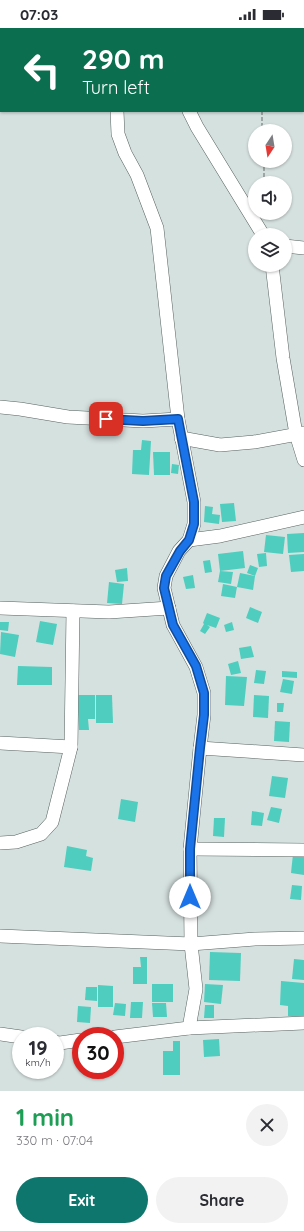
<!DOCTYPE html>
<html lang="en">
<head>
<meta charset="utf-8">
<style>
  body { margin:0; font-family:Quicksand,sans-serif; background:#f2f2f3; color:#2b2b33; height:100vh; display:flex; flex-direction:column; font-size:15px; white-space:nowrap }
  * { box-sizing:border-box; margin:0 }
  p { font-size:13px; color:#7c7c81 }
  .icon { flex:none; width:22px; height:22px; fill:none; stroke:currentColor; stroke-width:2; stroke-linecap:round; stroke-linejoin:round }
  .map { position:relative; height:1063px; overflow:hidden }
  .details { display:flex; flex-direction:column; background:#fff; flex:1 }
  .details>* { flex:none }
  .guide { position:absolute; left:0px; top:0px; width:304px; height:84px; box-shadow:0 1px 3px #0004; background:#0b6e4f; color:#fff; overflow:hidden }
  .needle { width:26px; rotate:192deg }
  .controls { position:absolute; left:248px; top:96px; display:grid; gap:8px }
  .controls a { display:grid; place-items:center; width:44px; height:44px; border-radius:50%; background:#fff; box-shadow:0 1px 3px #0004; font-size:20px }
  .speed { position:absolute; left:12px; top:999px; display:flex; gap:8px; font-size:20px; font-weight:700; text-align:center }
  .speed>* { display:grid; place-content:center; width:52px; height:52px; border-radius:50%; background:#fff; box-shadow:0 1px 3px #0004; line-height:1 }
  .speed small { font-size:10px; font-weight:400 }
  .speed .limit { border:6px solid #d22; background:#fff; color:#111 }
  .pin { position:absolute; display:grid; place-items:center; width:34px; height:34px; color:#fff; margin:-17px; border-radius:8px; box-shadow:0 2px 6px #0006 }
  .me { position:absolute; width:44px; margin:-22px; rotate:0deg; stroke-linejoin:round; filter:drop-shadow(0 0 3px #0008) }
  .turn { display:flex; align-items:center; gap:14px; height:84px; padding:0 16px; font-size:18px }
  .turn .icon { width:52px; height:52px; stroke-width:2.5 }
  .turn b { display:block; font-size:28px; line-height:34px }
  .round { display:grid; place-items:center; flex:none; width:42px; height:42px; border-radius:21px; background:#f2f2f3 }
  .summary { display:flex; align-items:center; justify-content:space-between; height:68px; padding:0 16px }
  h1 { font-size:24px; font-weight:800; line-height:30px; color:#1e9e55 }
  .action { display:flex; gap:8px; margin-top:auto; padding:8px 16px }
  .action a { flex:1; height:46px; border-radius:24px; background:#0f766e; color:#fff; font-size:16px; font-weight:800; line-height:46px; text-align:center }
  .action a+a { background:#f2f2f3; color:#2b2b33 }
  .status { display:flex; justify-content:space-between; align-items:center; height:28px; padding:0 20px; background:#fff; direction:ltr }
  .status svg { height:11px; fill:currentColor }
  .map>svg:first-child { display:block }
  .building { fill:#4fcdbf }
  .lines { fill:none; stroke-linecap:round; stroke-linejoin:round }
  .minor-casing { stroke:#586260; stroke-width:14 }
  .path { stroke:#9da6a4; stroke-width:2; stroke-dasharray:4 2; stroke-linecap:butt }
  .minor { stroke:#fff; stroke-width:13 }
  .route-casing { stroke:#114b97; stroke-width:10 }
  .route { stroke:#1a73e8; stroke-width:7 }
</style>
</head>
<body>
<div class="status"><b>07:03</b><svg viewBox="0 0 49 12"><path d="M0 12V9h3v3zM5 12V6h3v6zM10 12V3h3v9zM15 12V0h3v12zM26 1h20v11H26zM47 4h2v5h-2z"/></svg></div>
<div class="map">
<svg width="304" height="1063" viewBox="0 0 304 1063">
  <rect width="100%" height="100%" fill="#d5e1df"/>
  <!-- building -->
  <g class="building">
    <polygon points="142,412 151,413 149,447 132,446 133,422 141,422"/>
    <polygon points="153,424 170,424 170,447 154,447"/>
    <polygon points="172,436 179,437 178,446 171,445"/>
    <polygon points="234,475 236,493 222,494 220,476"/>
    <polygon points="205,478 213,479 212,486 220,487 219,496 204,494"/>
    <polygon points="304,505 304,524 288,525 287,506"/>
    <polygon points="266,507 285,509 283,526 264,524"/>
    <polygon points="243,523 245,540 220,543 218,526"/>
    <polygon points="266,525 267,538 259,539 257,526"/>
    <polygon points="304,526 304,543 291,544 289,527"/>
    <polygon points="210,532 212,544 205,545 203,533"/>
    <polygon points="250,537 258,540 255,548 247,545"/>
    <polygon points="127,540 128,553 117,554 115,542"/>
    <polygon points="220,543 233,544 231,556 218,554"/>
    <polygon points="240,545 255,548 253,562 237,559"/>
    <polygon points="193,547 195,560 186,561 183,549"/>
    <polygon points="109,554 124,556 122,576 107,575"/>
    <polygon points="223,556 237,559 235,570 221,568"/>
    <polygon points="250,579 262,584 258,595 246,590"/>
    <polygon points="207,585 220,590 216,600 207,597 210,599 205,606 200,603 204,596 203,595"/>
    <polygon points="40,593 57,596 53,617 36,614"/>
    <polygon points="0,594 9,594 8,603 0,602"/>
    <polygon points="232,594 234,602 226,604 224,597"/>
    <polygon points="1,604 19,607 15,629 0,626"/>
    <polygon points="251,618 254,629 241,631 239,620"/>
    <polygon points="238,633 241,645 231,647 228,636"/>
    <polygon points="18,638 52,639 52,657 17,657"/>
    <polygon points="256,642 266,643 264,656 254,655"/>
    <polygon points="282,643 297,644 297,650 282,649"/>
    <polygon points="226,648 247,649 244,678 225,677"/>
    <polygon points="283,651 294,653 292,666 280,664"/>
    <polygon points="78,667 95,667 95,691 88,691 89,702 79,702"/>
    <polygon points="96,667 112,667 113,695 96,695"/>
    <polygon points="254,667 269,668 268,690 253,689"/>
    <polygon points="277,675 284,675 283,684 277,684"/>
    <polygon points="275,693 290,694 289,714 274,713"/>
    <polygon points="272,748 288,750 285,770 269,768"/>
    <polygon points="121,771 138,774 135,794 118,791"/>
    <polygon points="271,779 282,781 279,795 267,792"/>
    <polygon points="252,783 264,785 262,798 251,797"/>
    <polygon points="214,790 225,790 224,809 213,808"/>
    <polygon points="67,818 87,822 86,828 93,830 91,843 64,839"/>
    <polygon points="293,826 304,828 304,847 291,845"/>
    <polygon points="292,857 302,858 301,872 290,871"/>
    <polygon points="210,924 241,925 240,953 209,952"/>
    <polygon points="140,929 147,929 147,956 133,956 133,939 141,939"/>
    <polygon points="294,931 304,932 304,952 292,951"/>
    <polygon points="281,953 304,955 304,989 288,988 288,978 280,977"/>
    <rect x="152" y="956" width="21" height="18"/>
    <polygon points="205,956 223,957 221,976 204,974"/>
    <polygon points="98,957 113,958 113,979 98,979"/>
    <polygon points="86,959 97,959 97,973 85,972"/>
    <polygon points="131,974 143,974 142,990 130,990"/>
    <polygon points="115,975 126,976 125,988 113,987"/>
    <polygon points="152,975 166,975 167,989 153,989"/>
    <polygon points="205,977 214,977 214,990 204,990"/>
    <polygon points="78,978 91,979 90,995 77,994"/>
    <polygon points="219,1011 220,1028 204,1029 203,1012"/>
    <polygon points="173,1013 180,1013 180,1047 163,1047 163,1023 173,1023"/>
  </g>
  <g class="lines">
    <defs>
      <g id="minor">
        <polyline points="126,0 127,1"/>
        <polyline points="117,83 118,106 125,125 137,147 157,200 178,391 194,474 194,496 189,512 179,523 166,548 164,560 173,597 196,639 204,665 204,687 200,720 190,821 191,916 196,961 189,1000"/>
        <polyline points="189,83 197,99 263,207"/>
        <polyline points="285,218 304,220"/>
        <polyline points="272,237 283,330 296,406 304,432"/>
        <polyline points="0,379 20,381 68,389 143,393 178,391"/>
        <polyline points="181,410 220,417 254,414 304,405"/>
        <polyline points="189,512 220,508 304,489"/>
        <polyline points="0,580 109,584 169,580"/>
        <polyline points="0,715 71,719"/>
        <polyline points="200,720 304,727"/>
        <polyline points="0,815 16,814 41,806 52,794 71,719 73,583"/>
        <polyline points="190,821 304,822"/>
        <polyline points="0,908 191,916 255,911 304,910"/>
        <polyline points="0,1006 21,1009"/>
        <polyline points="115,1009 189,1000 304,995"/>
        <polyline points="55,1014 60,1015 81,1012"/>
      </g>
    </defs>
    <!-- minor casing -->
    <use href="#minor" class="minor-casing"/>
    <!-- path -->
    <g class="path">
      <polyline points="258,0 258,1"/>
      <polyline points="262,83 262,103"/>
      <polyline points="264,133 264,155"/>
    </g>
    <!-- minor -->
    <use href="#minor" class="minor"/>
  </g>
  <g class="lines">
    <defs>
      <polyline id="route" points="106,391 143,393 178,391 194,474 194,496 189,512 180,523 166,548 164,560 173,597 196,638 204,665 204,687 200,720 190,821 190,869"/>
    </defs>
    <!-- route casing -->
    <use href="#route" class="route-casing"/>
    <!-- route -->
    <use href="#route" class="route"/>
  </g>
</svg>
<div class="controls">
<a><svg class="needle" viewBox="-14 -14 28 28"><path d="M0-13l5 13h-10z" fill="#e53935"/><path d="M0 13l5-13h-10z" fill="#7c7c81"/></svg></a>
<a><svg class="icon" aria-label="sound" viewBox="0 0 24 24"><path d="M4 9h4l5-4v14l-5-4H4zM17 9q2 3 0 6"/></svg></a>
<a><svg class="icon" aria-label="layers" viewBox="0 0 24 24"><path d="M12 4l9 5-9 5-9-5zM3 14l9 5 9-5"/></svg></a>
</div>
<div class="speed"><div>19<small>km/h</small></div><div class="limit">30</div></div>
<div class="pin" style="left:106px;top:391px;background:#d93025"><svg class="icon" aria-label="arrive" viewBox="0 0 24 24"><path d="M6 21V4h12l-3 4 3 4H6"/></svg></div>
<svg class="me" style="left:190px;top:869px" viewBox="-20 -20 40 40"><circle r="19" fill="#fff"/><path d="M0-13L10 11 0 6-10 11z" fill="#1a73e8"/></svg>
<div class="guide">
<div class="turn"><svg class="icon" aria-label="left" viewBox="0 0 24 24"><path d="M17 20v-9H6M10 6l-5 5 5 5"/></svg><div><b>290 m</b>Turn left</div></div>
</div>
</div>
<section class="details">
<div class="summary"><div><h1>1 min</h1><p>330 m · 07:04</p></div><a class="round"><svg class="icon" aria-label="close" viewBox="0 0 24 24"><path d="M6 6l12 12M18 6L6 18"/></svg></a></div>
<div class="action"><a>Exit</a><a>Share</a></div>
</section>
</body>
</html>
